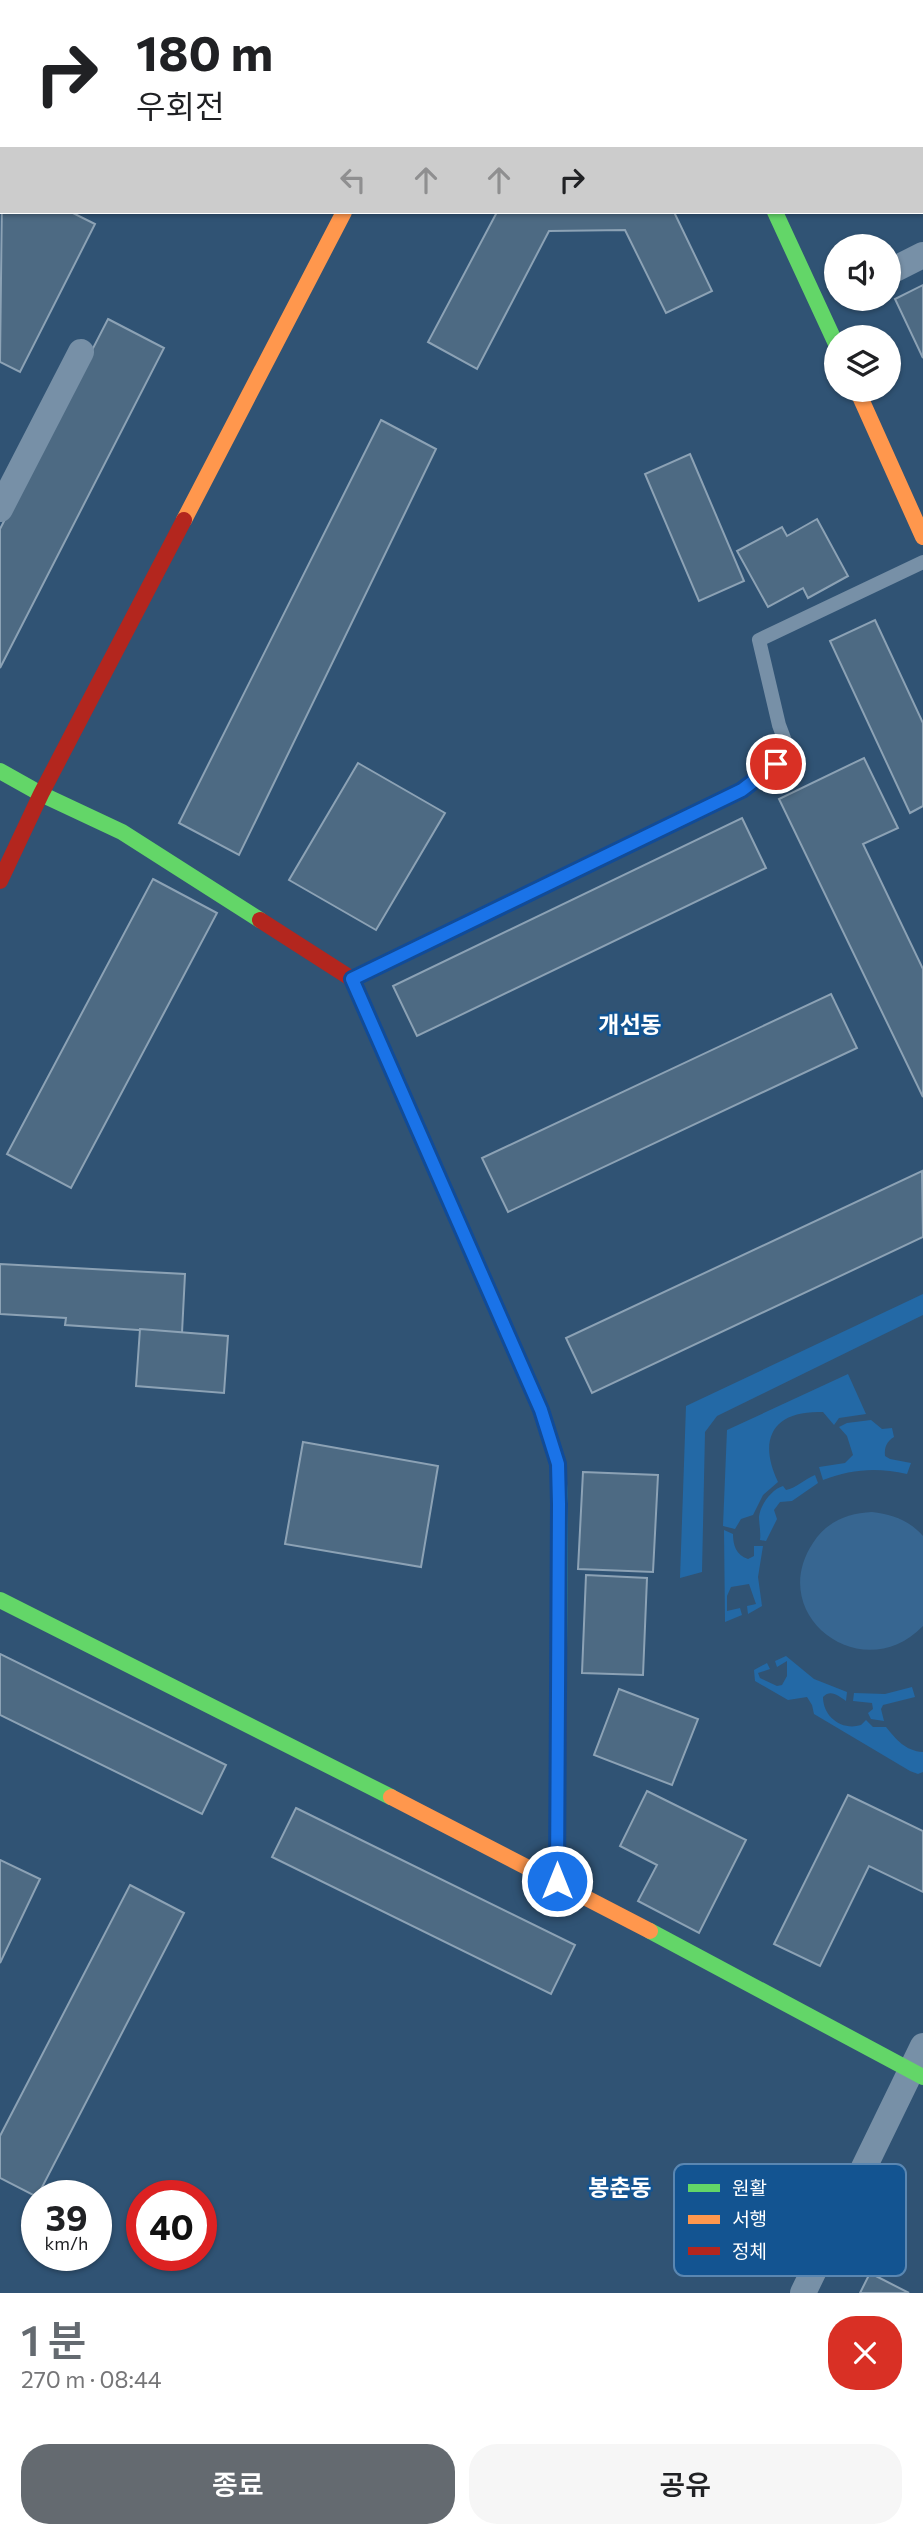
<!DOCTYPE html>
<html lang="ko">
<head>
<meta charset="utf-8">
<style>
  body { margin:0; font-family:Commissioner,"Noto Sans KR",sans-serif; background:#f6f6f6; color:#202124; height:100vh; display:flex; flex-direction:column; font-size:26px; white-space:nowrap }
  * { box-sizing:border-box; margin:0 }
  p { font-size:23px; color:#757577 }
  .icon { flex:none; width:38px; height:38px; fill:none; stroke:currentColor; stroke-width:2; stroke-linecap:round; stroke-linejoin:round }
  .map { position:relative; height:2293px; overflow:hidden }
  .details { display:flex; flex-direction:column; background:#fff; flex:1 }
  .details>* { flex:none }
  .guide { position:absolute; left:0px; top:0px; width:924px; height:214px; box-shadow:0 2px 5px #0004; background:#fff; color:#202124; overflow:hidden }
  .controls { position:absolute; left:824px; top:234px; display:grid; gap:14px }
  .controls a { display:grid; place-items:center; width:77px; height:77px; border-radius:50%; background:#fff; box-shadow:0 2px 5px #0004; font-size:35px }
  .speed { position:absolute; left:21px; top:2180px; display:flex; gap:14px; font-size:35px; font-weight:700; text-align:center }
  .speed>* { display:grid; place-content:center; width:91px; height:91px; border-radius:50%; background:#fff; box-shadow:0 2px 5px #0004; line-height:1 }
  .speed small { font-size:18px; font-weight:400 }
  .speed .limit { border:10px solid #d22; background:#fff; color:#111 }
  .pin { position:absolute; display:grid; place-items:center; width:60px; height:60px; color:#fff; margin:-30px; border:4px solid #fff; border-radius:50%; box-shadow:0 2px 7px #0007 }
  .me { position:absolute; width:77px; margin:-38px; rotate:0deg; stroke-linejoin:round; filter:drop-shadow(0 0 5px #0008) }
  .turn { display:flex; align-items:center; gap:24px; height:147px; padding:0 21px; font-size:32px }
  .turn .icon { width:91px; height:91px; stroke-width:2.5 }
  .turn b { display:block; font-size:49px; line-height:60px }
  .lanes { display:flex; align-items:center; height:66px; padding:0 21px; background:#0003; justify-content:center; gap:35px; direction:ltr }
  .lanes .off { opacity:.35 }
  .round { display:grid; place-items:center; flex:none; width:74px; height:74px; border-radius:28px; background:#f6f6f6 }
  .head { display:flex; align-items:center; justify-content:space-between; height:119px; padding:0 21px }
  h1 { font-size:42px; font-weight:600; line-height:52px; color:#646a70 }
  .action { display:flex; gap:14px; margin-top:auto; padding:14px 21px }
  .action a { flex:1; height:80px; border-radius:28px; background:#646a70; color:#fff; font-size:28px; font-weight:600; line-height:80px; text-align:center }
  .action a+a { background:#f6f6f6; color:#202124 }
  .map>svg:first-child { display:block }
  .green { fill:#2369a6 }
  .water { fill:#376691 }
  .building { fill:#4d6a83; stroke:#8ca2b5; stroke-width:2 }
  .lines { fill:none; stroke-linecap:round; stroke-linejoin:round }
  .lane { stroke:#7790a7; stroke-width:14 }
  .street { stroke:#7790a7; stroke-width:26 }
  .fast { stroke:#63d668; stroke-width:16 }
  .slow { stroke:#ff974d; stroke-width:16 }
  .jam { stroke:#b3261e; stroke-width:16 }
  .route-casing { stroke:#114b97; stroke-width:18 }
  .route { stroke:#1a73e8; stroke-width:12 }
  .labels { text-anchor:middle; stroke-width:5; stroke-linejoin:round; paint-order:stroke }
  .quarter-label { font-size:23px; font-weight:bold; fill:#fff; stroke:#135491 }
  .key { fill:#135491; stroke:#5a87b2; stroke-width:2 }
  .key-label { font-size:19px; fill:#fff }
</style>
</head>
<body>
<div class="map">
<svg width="923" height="2293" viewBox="0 0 923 2293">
  <rect width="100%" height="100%" fill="#305374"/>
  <!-- green -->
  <g class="green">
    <polygon points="923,1294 923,1315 717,1416 705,1432 702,1572 680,1578 686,1406"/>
    <path d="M848,1374L866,1414L839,1418L834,1425L823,1412C774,1410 757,1438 778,1482L763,1495L753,1515L741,1519L735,1529L723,1526L727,1430Z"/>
    <path d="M871,1420L882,1429L892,1428L894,1437C887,1441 884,1447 885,1456L890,1459L911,1463L907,1474C877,1467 851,1469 823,1480L819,1467L845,1463L853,1455L847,1436L839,1427L847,1423Z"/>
    <path d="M815,1475L818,1483L792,1501L780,1502L774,1510L777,1519L766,1541L760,1540C761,1533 759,1523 759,1517C760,1505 772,1489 783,1486L786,1490C796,1488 805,1479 815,1475Z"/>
    <path d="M724,1530L733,1534C733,1545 736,1555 748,1559L754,1556V1546H763L758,1577L762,1606L748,1614L747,1606L756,1604L749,1584L731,1587L727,1596V1611L740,1608L742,1615L725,1622Z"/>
    <path d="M786,1656L814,1679L847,1692L846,1701C838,1696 831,1689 823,1697C823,1717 842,1731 861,1725L866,1720L873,1727H886C896,1739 905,1751 923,1752V1772L918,1774L910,1771L814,1714L812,1705L807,1697L788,1700L755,1681L754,1670L767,1663L770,1669L758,1673L760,1678L777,1686L782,1685L787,1676V1661L777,1667L775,1661Z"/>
    <polygon points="912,1687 915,1697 883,1705 881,1709 884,1721 871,1719 868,1713 873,1709 872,1703 853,1701 854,1693 885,1694"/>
  </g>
  <!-- water -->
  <path class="water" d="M872,1512C892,1514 910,1521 923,1536V1626C862,1689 765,1615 813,1543C826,1522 848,1513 872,1512Z"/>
  <!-- building -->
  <g class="building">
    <polygon points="766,0 843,0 843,2 767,2"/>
    <polygon points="2,196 2,212 71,212 95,224 20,372 0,362"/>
    <polygon points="497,212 674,212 712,291 666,313 625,230 549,231 477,369 428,342"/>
    <polygon points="923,285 923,358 895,299"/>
    <polygon points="108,319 164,348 0,668 0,529"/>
    <polygon points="381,420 436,449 239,855 179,823"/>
    <polygon points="690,454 744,581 699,601 645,474"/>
    <polygon points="817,519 848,576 808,598 803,588 768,607 737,551 782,527 787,536"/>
    <polygon points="875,620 923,723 923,806 910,813 830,641"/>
    <polygon points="864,758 898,828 863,844 923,969 923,1097 779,799"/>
    <polygon points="358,763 445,813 376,930 289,880"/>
    <polygon points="742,818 766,868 417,1036 393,986"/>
    <polygon points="153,879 217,913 71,1188 7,1154"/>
    <polygon points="831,994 857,1048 508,1212 482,1158"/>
    <polygon points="922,1171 923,1237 592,1393 566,1338"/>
    <polygon points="0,1264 185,1274 182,1333 65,1325 66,1318 0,1314"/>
    <polygon points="140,1329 228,1336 224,1393 136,1386"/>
    <polygon points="303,1442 438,1466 421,1567 285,1544"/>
    <polygon points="583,1472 658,1475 653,1572 578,1569"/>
    <polygon points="586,1575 647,1578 643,1675 582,1673"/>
    <polygon points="0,1654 226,1765 202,1814 0,1715"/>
    <polygon points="619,1689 698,1719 672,1785 594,1755"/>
    <polygon points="647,1791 746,1840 699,1933 638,1901 657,1865 620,1846"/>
    <polygon points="848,1795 923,1831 923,1892 869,1866 820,1966 774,1944"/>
    <polygon points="296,1808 575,1945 551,1994 272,1857"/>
    <polygon points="0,1860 40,1879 0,1963"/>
    <polygon points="130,1885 184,1913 37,2197 0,2178 0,2136"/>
    <polygon points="870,2273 909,2293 860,2293"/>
  </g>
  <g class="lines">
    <!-- lane -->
    <polyline class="lane" points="353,979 742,790 776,764 785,741 779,725 759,640 923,562"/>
    <!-- street -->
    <g class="street">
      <polyline points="889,272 923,255"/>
      <polyline points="0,509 81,352"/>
      <polyline points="803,2293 923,2046"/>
    </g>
    <!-- fast -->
    <g class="fast">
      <polyline points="775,212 836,344"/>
      <polyline points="0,771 41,794 122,832 260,920"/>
      <polyline points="439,1177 541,1410 558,1464 560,1504 559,1650"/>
      <polyline points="0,1600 391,1797"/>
      <polyline points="650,1931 923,2077"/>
    </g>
    <!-- slow -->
    <g class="slow">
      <polyline points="454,2 455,0"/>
      <polyline points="857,390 923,537"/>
      <polyline points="184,520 344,212"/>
      <polyline points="391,1797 650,1931"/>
    </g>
    <!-- jam -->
    <g class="jam">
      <polyline points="671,0 672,2"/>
      <polyline points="0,881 41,794 184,520"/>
      <polyline points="260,920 352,979 439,1177"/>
      <polyline points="557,1881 559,1650"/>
    </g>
  </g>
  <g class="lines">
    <defs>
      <polyline id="route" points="557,1881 559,1504 558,1464 541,1410 352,979 742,790 776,764"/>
    </defs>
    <!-- route casing -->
    <use href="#route" class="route-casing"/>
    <!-- route -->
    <use href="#route" class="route"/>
  </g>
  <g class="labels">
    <!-- quarter labels -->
    <g class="quarter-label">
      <text x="630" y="1033">개선동</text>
      <text x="620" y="2196">봉춘동</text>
    </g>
  </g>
  <!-- legend -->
  <rect x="674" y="2164" width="232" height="112" rx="10" class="key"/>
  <rect x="688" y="2184" width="32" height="8" fill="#63d668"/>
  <rect x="688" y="2215" width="32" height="9" fill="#ff974d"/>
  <rect x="688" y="2247" width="32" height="8" fill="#b3261e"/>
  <g class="key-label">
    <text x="732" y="2195">원활</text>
    <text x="732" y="2226">서행</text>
    <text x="732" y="2258">정체</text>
  </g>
</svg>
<div class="controls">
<a><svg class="icon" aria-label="sound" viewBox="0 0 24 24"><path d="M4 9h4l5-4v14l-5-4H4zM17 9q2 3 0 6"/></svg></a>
<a><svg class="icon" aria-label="layers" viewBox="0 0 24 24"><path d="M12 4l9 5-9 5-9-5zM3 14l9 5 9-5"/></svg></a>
</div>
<div class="speed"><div>39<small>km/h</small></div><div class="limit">40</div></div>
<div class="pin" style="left:776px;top:764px;background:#d93025"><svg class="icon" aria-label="arrive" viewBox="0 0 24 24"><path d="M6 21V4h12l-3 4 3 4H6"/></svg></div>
<svg class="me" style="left:557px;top:1881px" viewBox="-20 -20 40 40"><circle r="17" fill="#1a73e8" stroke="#fff" stroke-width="3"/><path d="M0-11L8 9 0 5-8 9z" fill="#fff"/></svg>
<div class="guide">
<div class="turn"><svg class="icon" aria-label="right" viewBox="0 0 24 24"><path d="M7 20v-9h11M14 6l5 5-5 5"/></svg><div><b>180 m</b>우회전</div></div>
<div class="lanes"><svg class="icon off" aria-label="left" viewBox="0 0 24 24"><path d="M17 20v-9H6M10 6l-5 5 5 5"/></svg><svg class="icon off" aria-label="ahead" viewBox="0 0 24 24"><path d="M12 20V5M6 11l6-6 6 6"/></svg><svg class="icon off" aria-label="ahead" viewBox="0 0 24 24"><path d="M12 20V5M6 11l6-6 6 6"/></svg><svg class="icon" aria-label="right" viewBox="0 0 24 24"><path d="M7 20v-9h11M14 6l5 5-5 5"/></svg></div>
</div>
</div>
<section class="details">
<div class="head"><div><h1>1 분</h1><p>270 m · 08:44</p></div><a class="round" style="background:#d93025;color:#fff"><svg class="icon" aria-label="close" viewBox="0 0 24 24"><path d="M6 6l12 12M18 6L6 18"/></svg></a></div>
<div class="action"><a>종료</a><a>공유</a></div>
</section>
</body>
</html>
